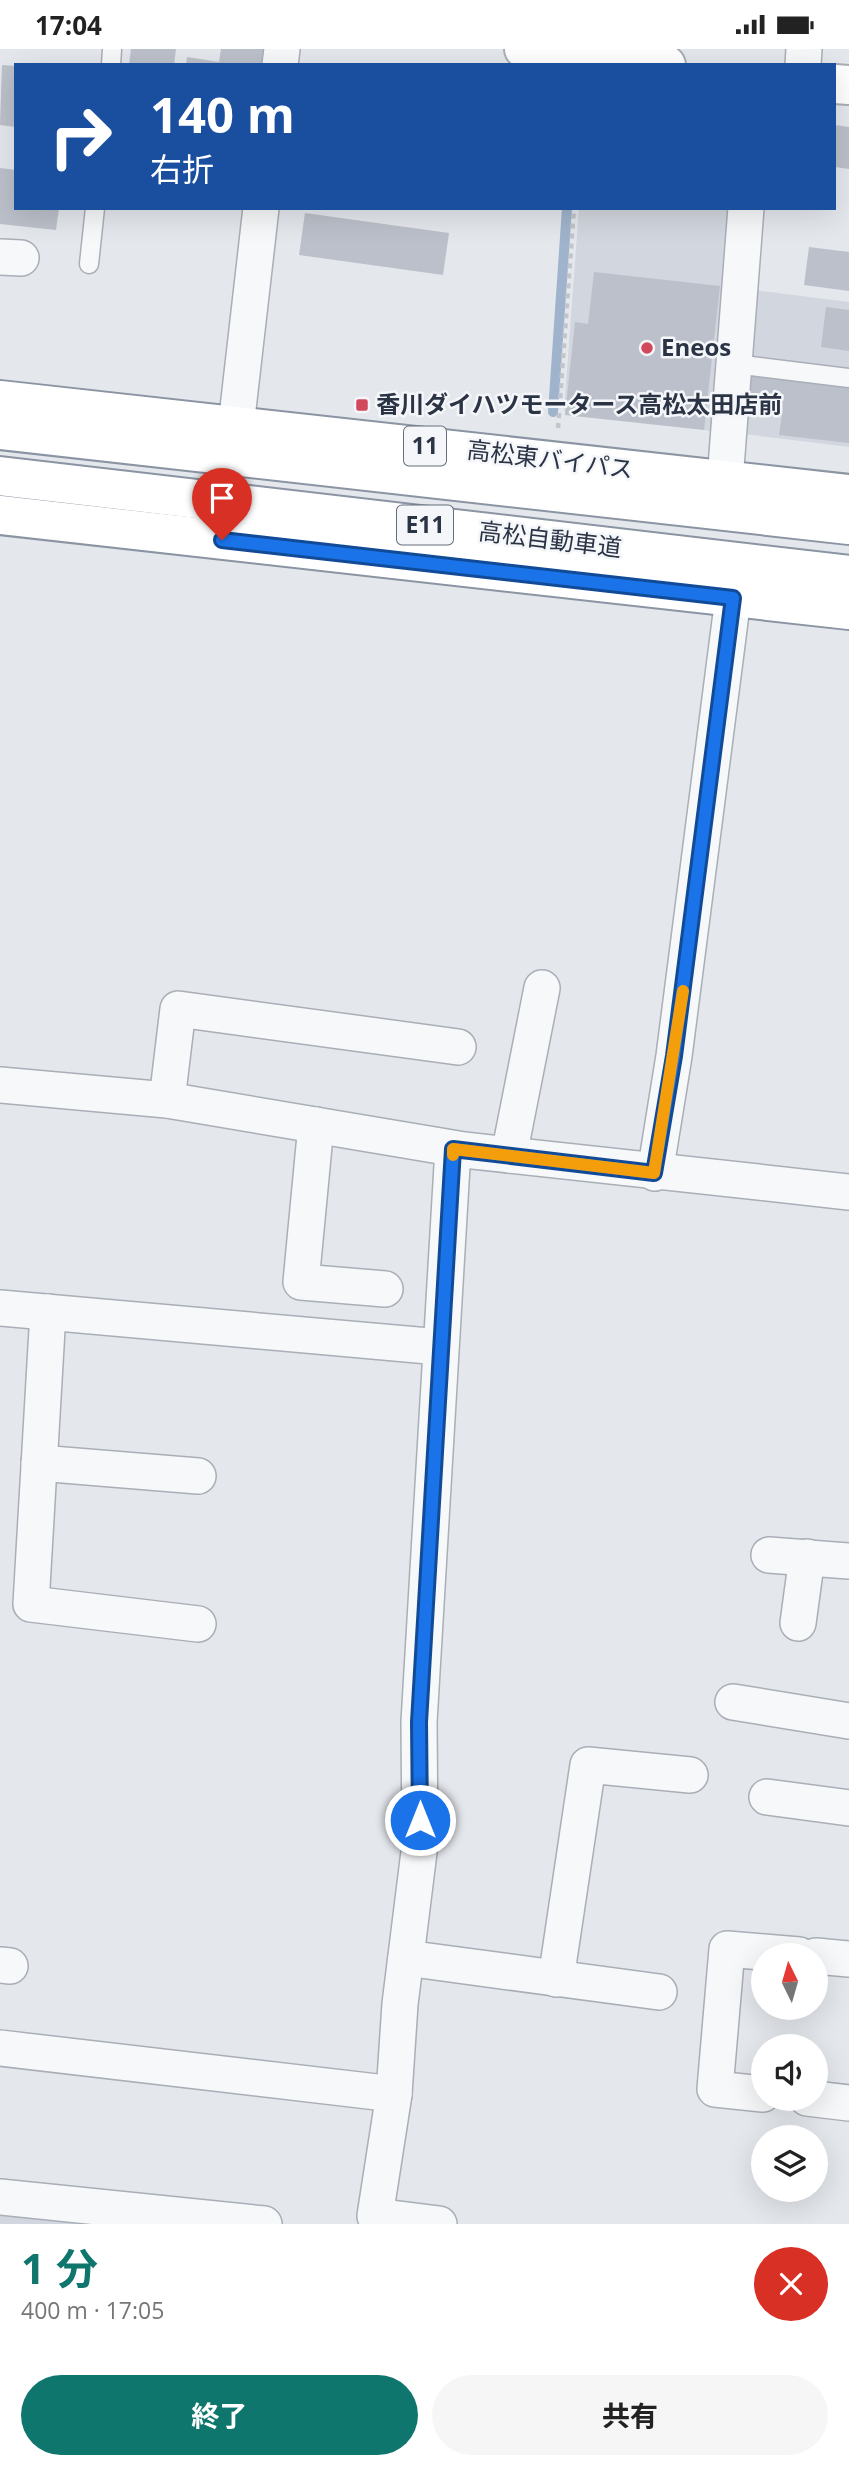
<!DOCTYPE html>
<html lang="ja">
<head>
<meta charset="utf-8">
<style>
  body { margin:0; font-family:"Open Sans","Noto Sans JP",sans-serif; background:#f6f6f6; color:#222; height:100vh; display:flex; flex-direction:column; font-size:26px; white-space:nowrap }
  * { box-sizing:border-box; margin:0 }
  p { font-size:23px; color:#767676 }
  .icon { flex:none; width:38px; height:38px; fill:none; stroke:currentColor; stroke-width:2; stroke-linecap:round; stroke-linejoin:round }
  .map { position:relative; height:2175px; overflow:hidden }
  .drawer { display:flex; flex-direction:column; background:#fff; flex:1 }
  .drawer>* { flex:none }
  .hud { position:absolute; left:14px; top:14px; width:822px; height:147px; border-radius:0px; box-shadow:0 7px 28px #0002; background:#1a4fa0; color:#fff; overflow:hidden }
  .needle { width:46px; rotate:355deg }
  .buttons { position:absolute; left:751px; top:1894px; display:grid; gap:14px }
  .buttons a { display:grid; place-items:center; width:77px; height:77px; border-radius:50%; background:#fff; box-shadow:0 7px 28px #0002; font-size:35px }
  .pin { position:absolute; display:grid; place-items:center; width:60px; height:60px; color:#fff; margin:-72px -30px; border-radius:50% 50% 50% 0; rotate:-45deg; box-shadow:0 0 7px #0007 }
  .pin .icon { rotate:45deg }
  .me { position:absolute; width:77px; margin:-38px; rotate:0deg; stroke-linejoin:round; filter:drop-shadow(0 0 5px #0008) }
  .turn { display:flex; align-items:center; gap:24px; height:147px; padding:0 21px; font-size:32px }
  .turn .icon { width:91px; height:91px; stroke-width:2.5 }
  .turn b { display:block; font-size:49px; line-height:60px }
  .round { display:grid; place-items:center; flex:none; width:74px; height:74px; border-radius:37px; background:#f6f6f6 }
  .head { display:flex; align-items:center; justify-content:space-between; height:119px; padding:0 21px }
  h1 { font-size:42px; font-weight:700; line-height:52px; color:#0f766e }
  .primary-button { display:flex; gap:14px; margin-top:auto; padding:14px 21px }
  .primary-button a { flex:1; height:80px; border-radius:42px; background:#0f766e; color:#fff; font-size:28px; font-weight:700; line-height:80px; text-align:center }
  .primary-button a+a { background:#f6f6f6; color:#222 }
  .status { display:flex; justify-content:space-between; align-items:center; height:49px; padding:0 35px; background:#fff; direction:ltr }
  .status svg { height:19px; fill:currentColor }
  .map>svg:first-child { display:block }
  .built { fill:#d2d6de }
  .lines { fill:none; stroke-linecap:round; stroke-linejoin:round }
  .stream { stroke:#9fb4cc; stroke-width:10 }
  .building { fill:#bbc0ca }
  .lane-casing { stroke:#a9aeb7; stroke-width:21 }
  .street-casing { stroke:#a9aeb7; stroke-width:38 }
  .secondary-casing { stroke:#a9aeb7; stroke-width:42 }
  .highway-casing { stroke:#8b94a3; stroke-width:42 }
  .path { stroke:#c2c5cb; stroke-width:4.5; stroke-dasharray:5 5; stroke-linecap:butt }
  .lane { stroke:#f7f8fa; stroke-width:18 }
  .street { stroke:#f7f8fa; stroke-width:35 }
  .secondary { stroke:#fff; stroke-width:38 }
  .highway { stroke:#fff; stroke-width:38 }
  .route-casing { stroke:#114b97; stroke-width:18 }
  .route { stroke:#1a73e8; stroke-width:12 }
  .slow { stroke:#f59e0b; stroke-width:12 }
  .poi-dot { fill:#d1495b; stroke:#f4f6f9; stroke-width:2.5 }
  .labels { text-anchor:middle; stroke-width:5; stroke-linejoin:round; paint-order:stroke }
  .shield { fill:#f4f6f9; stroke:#676e7b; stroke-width:2 }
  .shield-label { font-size:23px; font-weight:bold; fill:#2b3445 }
  .poi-label { font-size:24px; font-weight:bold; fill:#2b3445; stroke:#f4f6f9; text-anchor:start }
  .street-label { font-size:24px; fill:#2b3445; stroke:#f4f6f9 }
</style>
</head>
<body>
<div class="status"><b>17:04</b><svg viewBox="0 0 49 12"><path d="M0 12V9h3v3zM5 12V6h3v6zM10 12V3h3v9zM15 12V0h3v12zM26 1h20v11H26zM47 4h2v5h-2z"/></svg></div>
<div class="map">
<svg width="849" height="2175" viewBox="0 0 849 2175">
  <rect width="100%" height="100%" fill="#e4e7ec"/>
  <!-- built -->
  <g class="built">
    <polygon points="579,159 737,159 719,383 564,362"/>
    <polygon points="747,240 849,253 849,398 736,384"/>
    <polygon points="0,2163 94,2175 0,2175"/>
  </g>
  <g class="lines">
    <!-- stream -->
    <polyline class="stream" points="553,363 567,159"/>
  </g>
  <!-- building -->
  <g class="building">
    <polygon points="131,0 176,0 174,16 129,16"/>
    <polygon points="221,0 272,0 270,16 186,16 187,8 219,13"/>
    <polygon points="2,16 16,17 16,78 0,76"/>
    <polygon points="835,76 849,78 849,120 835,118"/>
    <polygon points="0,119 16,121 16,159 59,159 56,181 0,175"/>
    <polygon points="305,164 449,184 443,226 299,206"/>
    <polygon points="809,198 849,203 849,242 804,236"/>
    <polygon points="594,223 720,237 704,381 565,366 575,273 588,275"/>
    <polygon points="826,258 849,261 849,302 821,298"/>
    <polygon points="748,324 849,336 849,394 779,386 782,366 768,364 770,351 745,348"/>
  </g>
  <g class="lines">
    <defs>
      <g id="lane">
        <polyline points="111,16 112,0"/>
        <polyline points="89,215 95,159"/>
        <polyline points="735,315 849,329"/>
      </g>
      <g id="street">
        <polyline points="280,16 282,0"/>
        <polyline points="803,16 804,0"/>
        <polyline points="0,208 21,209"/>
        <polyline points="236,377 261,159"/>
        <polyline points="725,431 746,159"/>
        <polyline points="0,1036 167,1051 464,1101 849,1143"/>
        <polyline points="167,1051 178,960 458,998"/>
        <polyline points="316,1076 301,1233 385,1240"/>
        <polyline points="509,1106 542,939"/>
        <polyline points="655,1124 674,1007 733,549"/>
        <polyline points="0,1259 440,1298"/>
        <polyline points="48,1263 31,1555 198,1575"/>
        <polyline points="39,1414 198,1427"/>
        <polyline points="769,1506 849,1512"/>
        <polyline points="798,1574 807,1508"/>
        <polyline points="733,1653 849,1672"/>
        <polyline points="767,1748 849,1759"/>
        <polyline points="816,1907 849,1910"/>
        <polyline points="406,1909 659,1943"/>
        <polyline points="0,1916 10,1917"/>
        <polyline points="556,1930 588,1716 690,1726"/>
        <polyline points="0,1999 394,2045"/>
        <polyline points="763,2045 715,2040 727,1900 799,1906"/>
        <polyline points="807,2049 849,2054"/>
        <polyline points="0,2148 264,2175"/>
        <polyline points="439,2175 375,2167 394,2045 400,1955 420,1795 419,1673 453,1100"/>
      </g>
      <g id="secondary">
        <polyline points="524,0 666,16"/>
        <polyline points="835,35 849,36"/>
      </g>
      <g id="highway">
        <polyline points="0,351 849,445"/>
        <polyline points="0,381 849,476"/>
        <polyline points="0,427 849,526"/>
        <polyline points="0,466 849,561"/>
      </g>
    </defs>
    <!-- lane casing -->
    <use href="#lane" class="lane-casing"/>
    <!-- street casing -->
    <use href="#street" class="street-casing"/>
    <!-- secondary casing -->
    <use href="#secondary" class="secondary-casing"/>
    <!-- highway casing -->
    <use href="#highway" class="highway-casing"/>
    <!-- path -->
    <polyline class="path" points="558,379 574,159"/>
    <!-- lane -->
    <use href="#lane" class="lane"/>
    <!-- street -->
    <use href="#street" class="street"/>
    <!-- secondary -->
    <use href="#secondary" class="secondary"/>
    <!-- highway -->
    <use href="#highway" class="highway"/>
  </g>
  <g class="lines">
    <defs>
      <polyline id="route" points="222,491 733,549 674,1007 654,1124 453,1100 419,1673 420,1771"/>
    </defs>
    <!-- route casing -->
    <use href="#route" class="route-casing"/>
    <!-- route -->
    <use href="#route" class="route"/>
    <!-- slow -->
    <polyline class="slow" points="453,1106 453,1100 654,1124 683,942"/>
  </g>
  <!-- markers -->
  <g class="poi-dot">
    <circle cx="647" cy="299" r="7"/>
    <rect x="355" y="349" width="14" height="14" rx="3.5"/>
  </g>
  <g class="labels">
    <!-- shield labels -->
    <g class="shield">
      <rect x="404" y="377.5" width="42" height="39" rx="5"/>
      <rect x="397" y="456.5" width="56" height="39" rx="5"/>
    </g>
    <g class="shield-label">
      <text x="425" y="405">11</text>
      <text x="425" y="484">E11</text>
    </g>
    <!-- poi labels -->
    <g class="poi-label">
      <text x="661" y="307">Eneos</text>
      <text x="376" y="364">香川ダイハツモータース高松太田店前</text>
    </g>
    <!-- street labels -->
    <g class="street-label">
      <text transform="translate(550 411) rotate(7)" y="8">高松東バイパス</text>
      <text transform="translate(550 491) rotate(7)" y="8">高松自動車道</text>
    </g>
  </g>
</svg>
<div class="buttons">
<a><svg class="needle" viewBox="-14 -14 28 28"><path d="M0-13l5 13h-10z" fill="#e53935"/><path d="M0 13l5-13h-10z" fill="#767676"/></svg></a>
<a><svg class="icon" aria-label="sound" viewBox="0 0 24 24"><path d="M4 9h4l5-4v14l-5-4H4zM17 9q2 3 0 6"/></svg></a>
<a><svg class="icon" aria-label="layers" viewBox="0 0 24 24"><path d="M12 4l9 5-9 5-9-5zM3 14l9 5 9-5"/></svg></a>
</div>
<div class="pin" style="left:222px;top:491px;background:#d93025"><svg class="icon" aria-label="arrive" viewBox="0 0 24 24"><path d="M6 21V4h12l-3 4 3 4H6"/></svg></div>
<svg class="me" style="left:420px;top:1771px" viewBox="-20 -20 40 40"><circle r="17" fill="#1a73e8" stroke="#fff" stroke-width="3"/><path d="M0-11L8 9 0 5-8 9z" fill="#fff"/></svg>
<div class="hud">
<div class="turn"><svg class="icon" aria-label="right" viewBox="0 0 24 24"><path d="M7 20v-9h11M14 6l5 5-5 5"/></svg><div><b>140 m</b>右折</div></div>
</div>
</div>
<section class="drawer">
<div class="head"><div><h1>1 分</h1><p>400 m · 17:05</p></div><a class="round" style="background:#d93025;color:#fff"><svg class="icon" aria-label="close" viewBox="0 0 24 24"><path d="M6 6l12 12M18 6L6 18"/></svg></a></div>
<div class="primary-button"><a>終了</a><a>共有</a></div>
</section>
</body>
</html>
